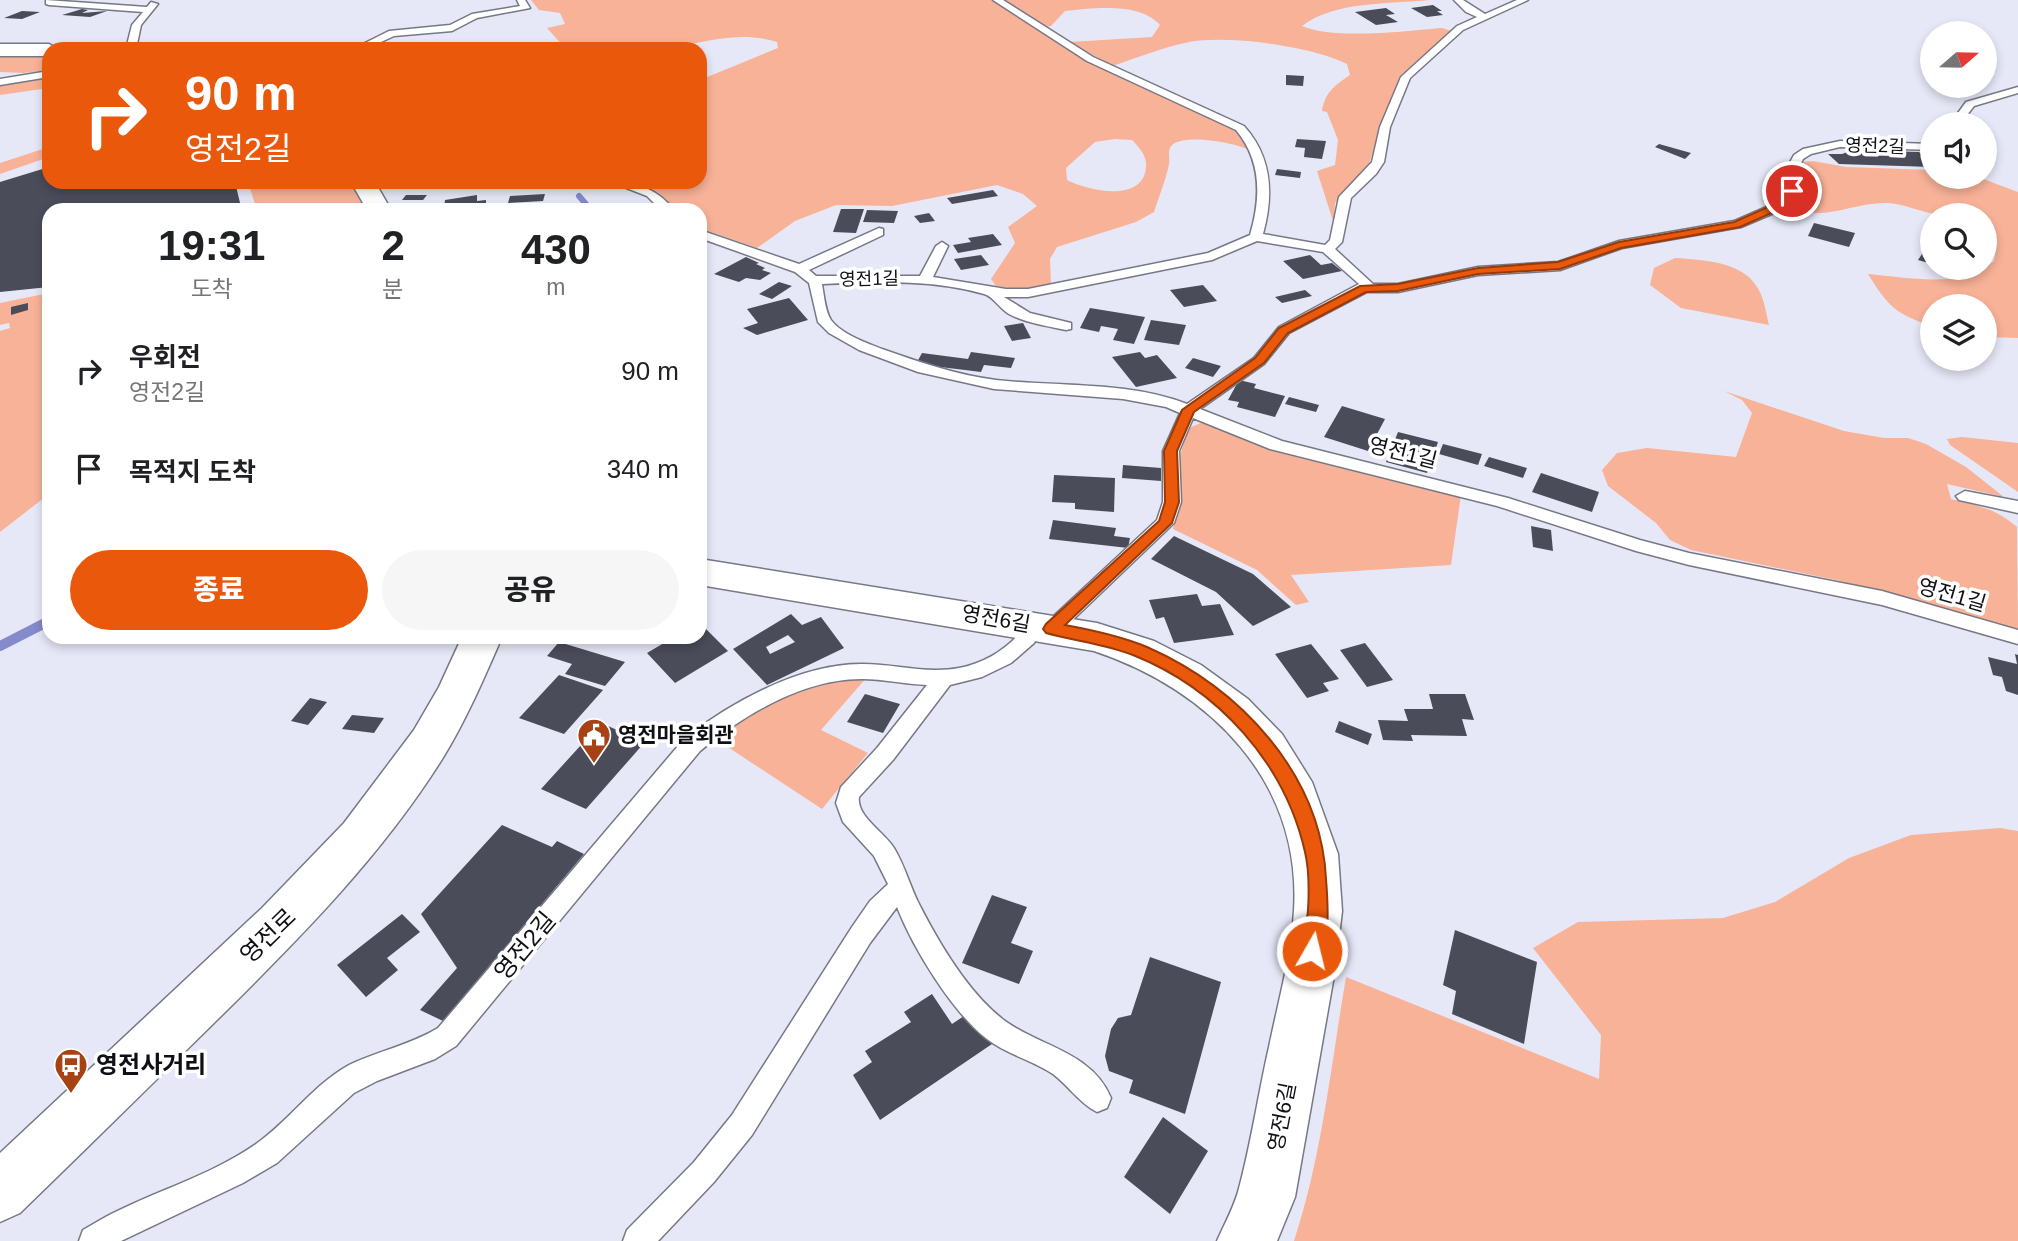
<!DOCTYPE html>
<html lang="ko">
<head>
<meta charset="utf-8">
<style>
  body { margin:0; font-family:Helvetica,"Noto Sans KR",sans-serif; background:#f6f6f6; color:#202124; height:100vh; display:flex; flex-direction:column; font-size:26px; white-space:nowrap }
  * { box-sizing:border-box; margin:0 }
  p { font-size:23px; color:#757577 }
  .icon { flex:none; width:38px; height:38px; fill:none; stroke:currentColor; stroke-width:2; stroke-linecap:round; stroke-linejoin:round }
  .map { position:relative; flex:1; overflow:hidden }
  .panel { position:absolute; left:42px; top:203px; width:665px; height:441px; display:flex; flex-direction:column; background:#fff; border-radius:21px; box-shadow:0 4px 10px #0003 }
  .panel>* { flex:none }
  .guide { position:absolute; left:42px; top:42px; width:665px; height:147px; border-radius:21px; box-shadow:0 4px 10px #0003; background:#ea580c; color:#fff; overflow:hidden }
  .needle { width:46px; rotate:70deg }
  .controls { position:absolute; left:1920px; top:21px; display:grid; gap:14px }
  .controls a { display:grid; place-items:center; width:77px; height:77px; border-radius:50%; background:#fff; box-shadow:0 4px 10px #0003; font-size:35px }
  .pin { position:absolute; display:grid; place-items:center; width:60px; height:60px; color:#fff; margin:-30px; border:4px solid #fff; border-radius:50%; box-shadow:0 2px 7px #0007 }
  .me { position:absolute; width:77px; margin:-38px; rotate:8deg; stroke-linejoin:round; filter:drop-shadow(0 0 5px #0008) }
  .turn { display:flex; align-items:center; gap:24px; height:147px; padding:0 28px; font-size:32px }
  .turn .icon { width:91px; height:91px; stroke-width:2.5 }
  .turn b { display:block; font-size:49px; line-height:60px }
  .eta { display:flex; justify-content:space-evenly; align-items:center; height:119px; text-align:center }
  .eta b { font-size:42px; font-weight:800; line-height:49px }
  .cta { display:flex; gap:14px; margin-top:auto; padding:14px 28px }
  .cta a { flex:1; height:80px; border-radius:42px; background:#ea580c; color:#fff; font-size:28px; font-weight:800; line-height:80px; text-align:center }
  .cta a+a { background:#f6f6f6; color:#202124 }
  ul { padding:0; list-style:none }
  li { display:flex; align-items:center; gap:21px; height:98px; padding:0 28px }
  li div { flex:1 }
  li b { display:block; font-size:26px }
  li em { font-style:normal }
  .map>svg:first-child { display:block }
  .green { fill:#f8b298; fill-rule:evenodd }
  .lines { fill:none; stroke-linecap:round; stroke-linejoin:round }
  .stream-far1 { stroke:#848acb; stroke-width:6 }
  .stream { stroke:#848acb; stroke-width:10 }
  .building { fill:#4b4c59; fill-rule:evenodd }
  .lane-casing { stroke:#767885; stroke-width:3 }
  .street-casing { stroke:#767885; stroke-width:3 }
  .secondary-casing { stroke:#767885; stroke-width:3 }
  .lane { fill:#fff; fill-rule:evenodd }
  .street { fill:#fff; fill-rule:evenodd }
  .secondary { fill:#fff; fill-rule:evenodd }
  .route { fill:#ea580c; stroke:#983908; stroke-width:2 }
  .labels { text-anchor:middle; stroke-width:7; stroke-linejoin:round; paint-order:stroke }
  .far-street-label { font-size:18px; fill:#0f1015; stroke:#fff }
  .street-label { font-size:21px; fill:#0f1015; stroke:#fff }
  .poi-label { font-size:21px; font-weight:bold; fill:#0f1015; stroke:#fff; text-anchor:start }
  .near-street-label { font-size:24px; fill:#0f1015; stroke:#fff }
  .near-poi-label { font-size:24px; font-weight:bold; fill:#0f1015; stroke:#fff; text-anchor:start }
</style>
</head>
<body>
<div class="map">
<svg width="2018" height="1241" viewBox="0 0 2018 1241">
  <rect width="100%" height="100%" fill="#e6e8f7"/>
  <!-- green -->
  <g class="green">
    <path d="M531,0H1430C1390,4 1334,1 1302,26C1334,40 1406,31 1442,28L1452,31L1422,60L1400,76L1385,114L1367,170L1335,203L1334,224L1317,171L1335,165L1338,140L1327,112L1322,111C1325,92 1335,85 1350,75L1347,64C1312,46 1228,35 1189,42C1163,47 1137,58 1112,66L1070,42L1152,37L1160,25C1140,2 1094,8 1065,11L1051,26L1040,28L1086,61L1224,122L1242,134L1253,152C1241,143 1177,131 1170,148C1168,152 1170,159 1169,164C1166,180 1159,196 1154,212L1136,222L1057,247L1050,259L1051,284L1022,290L996,286L991,279L1015,243L1008,227L1037,206L1023,194L997,185L892,206L836,205L795,221L757,248L700,228V210H676L657,192L633,182H700V80L778,48L777,42C736,29 699,45 659,49C629,52 597,49 566,49L547,28L565,24L560,13L539,10ZM1115,139L1132,140C1142,150 1149,159 1145,173C1137,202 1086,190 1067,180L1066,168L1095,142Z"/>
    <polygon points="0,54 49,54 49,70 23,73 0,72"/>
    <polygon points="49,77 49,88 0,95 0,85"/>
    <polygon points="49,147 49,157 0,174 0,163"/>
    <path d="M1813,161L1846,167L1932,170V177H1978L2018,192V338L1985,337L1984,306H1932V326C1895,314 1888,306 1868,274C1901,277 1939,284 1972,275C1980,273 1987,266 1994,261L1997,243L1985,234L1984,215C1970,215 1955,217 1941,215C1923,213 1905,204 1888,203C1851,202 1822,224 1787,206L1802,185L1800,167L1802,162Z"/>
    <polygon points="248,182 351,182 365,210 257,210"/>
    <path d="M1675,258C1703,260 1741,261 1757,287C1764,297 1766,313 1769,325L1681,308L1650,285L1654,268Z"/>
    <polygon points="49,293 49,494 0,532 0,331 10,328 9,323 0,325 0,303"/>
    <path d="M1724,391L1844,431L1884,438H1908L1926,444L1966,467L2004,497L1947,484L1951,499C1976,505 1997,509 2017,527L2018,631L1836,580L1691,550L1670,540L1656,523L1608,486L1602,470L1617,453L1647,448L1736,457L1752,413L1742,400Z"/>
    <path d="M1203,422L1250,441L1305,458L1461,495L1451,565L1291,575L1309,602L1296,605L1257,570L1173,529C1183,492 1171,462 1191,427Z"/>
    <polygon points="1962,437 2018,443 2018,492 1950,445 1947,439"/>
    <path d="M867,677L821,730L868,753L822,809L714,738C761,705 809,683 867,677Z"/>
    <path d="M2000,828L2018,831V1241H1294C1322,1156 1331,1065 1346,977L1599,1079L1601,1035L1533,948L1578,922L1723,918L1775,902L1849,858L1911,835Z"/>
  </g>
  <g class="lines">
    <!-- stream-far1 -->
    <polyline class="stream-far1" points="579,196 591,210"/>
    <!-- stream -->
    <polyline class="stream" points="0,646 49,621"/>
  </g>
  <!-- building -->
  <g class="building">
    <polygon points="1433,5 1442,11 1437,11 1443,15 1427,17 1411,8"/>
    <polygon points="1386,8 1395,14 1386,15 1398,22 1376,25 1355,12"/>
    <polygon points="82,9 88,10 82,13 107,11 90,17 62,15"/>
    <polygon points="22,11 40,12 22,19 4,18"/>
    <polygon points="1286,75 1304,76 1303,86 1286,85"/>
    <polygon points="1297,139 1326,141 1322,159 1304,157 1305,148 1295,147"/>
    <polygon points="1659,144 1691,153 1685,159 1655,147"/>
    <polygon points="1853,150 1919,152 1932,163 1932,167 1839,164 1828,154 1842,154"/>
    <polygon points="49,167 49,182 235,182 241,207 227,210 49,210 49,287 0,292 0,182"/>
    <polygon points="1277,169 1301,172 1300,178 1275,175"/>
    <polygon points="993,190 998,196 952,204 947,198"/>
    <polygon points="545,194 543,201 508,203 510,196"/>
    <polygon points="406,195 427,195 423,200 402,200"/>
    <polygon points="477,195 477,201 486,200 486,210 444,210 445,200"/>
    <polygon points="841,209 864,209 856,233 833,232"/>
    <polygon points="867,210 898,211 894,223 863,222"/>
    <polygon points="929,213 935,221 920,223 914,216"/>
    <polygon points="1814,223 1855,233 1849,247 1808,236"/>
    <polygon points="993,234 1002,245 958,253 953,245 971,242 968,238"/>
    <polygon points="1932,239 1932,264 1918,260"/>
    <polygon points="981,255 989,265 961,270 954,259"/>
    <polygon points="1310,255 1321,265 1332,263 1342,271 1303,279 1283,261"/>
    <polygon points="746,257 759,263 756,264 765,268 762,270 771,273 760,280 746,278 739,282 714,274"/>
    <polygon points="779,282 792,286 772,299 759,294"/>
    <polygon points="1203,285 1217,301 1184,307 1170,290"/>
    <polygon points="1305,290 1312,296 1282,303 1275,297"/>
    <polygon points="789,298 808,320 757,335 743,328 758,323 747,309"/>
    <polygon points="28,303 28,310 11,315 11,307"/>
    <polygon points="1090,308 1145,317 1134,344 1113,340 1118,329 1101,326 1099,332 1080,328"/>
    <polygon points="1151,320 1186,325 1179,345 1144,340"/>
    <polygon points="1023,323 1031,338 1012,341 1004,326"/>
    <polygon points="971,352 1015,358 1011,368 984,365 981,372 916,364 922,353 968,359"/>
    <polygon points="1140,352 1145,358 1157,355 1177,378 1136,387 1112,357"/>
    <polygon points="1193,358 1221,366 1213,377 1185,368"/>
    <polygon points="1239,380 1256,384 1254,388 1285,396 1275,417 1237,407 1239,402 1228,400"/>
    <polygon points="1289,397 1319,405 1316,412 1285,404"/>
    <polygon points="1342,406 1385,419 1368,451 1324,437"/>
    <polygon points="1398,432 1438,442 1427,473 1386,462"/>
    <polygon points="1443,444 1482,454 1478,465 1439,454"/>
    <polygon points="1489,457 1527,468 1523,478 1484,466"/>
    <polygon points="1123,465 1161,468 1161,481 1122,478"/>
    <polygon points="1541,473 1599,492 1592,512 1532,492"/>
    <polygon points="1054,475 1115,478 1114,512 1075,509 1075,503 1052,502"/>
    <polygon points="1053,520 1116,528 1114,536 1130,538 1128,548 1049,539"/>
    <polygon points="1531,526 1551,530 1553,551 1533,547"/>
    <polygon points="1174,536 1253,574 1291,607 1253,626 1216,592 1151,559"/>
    <polygon points="1197,594 1202,606 1220,604 1234,635 1174,643 1164,617 1156,619 1149,600"/>
    <path d="M791,614L802,625L821,617L844,648L767,685L733,649ZM788,635L795,642L770,654L766,647Z"/>
    <polygon points="700,623 728,651 675,683 647,653 674,637 700,637"/>
    <polygon points="559,642 625,662 605,686 565,674 572,664 547,656"/>
    <polygon points="1365,643 1393,680 1367,687 1340,650"/>
    <polygon points="1311,644 1339,679 1323,683 1329,691 1307,698 1275,654"/>
    <polygon points="2015,654 2018,655 2018,695 2006,691 2002,677 1993,675 1988,657 2017,664"/>
    <polygon points="559,675 603,690 564,734 519,718"/>
    <polygon points="865,694 900,704 883,733 847,722"/>
    <polygon points="1429,694 1465,694 1474,720 1462,719 1467,736 1411,735 1413,741 1383,740 1378,720 1408,721 1404,709 1433,709"/>
    <polygon points="310,698 327,702 308,725 291,721"/>
    <polygon points="352,715 384,718 374,733 342,729"/>
    <polygon points="1339,721 1372,734 1368,745 1335,732"/>
    <polygon points="601,723 645,742 586,809 541,789"/>
    <polygon points="502,825 552,847 557,841 584,854 443,1021 420,1010 457,968 421,914"/>
    <polygon points="992,895 1027,907 1011,943 1033,951 1019,984 962,963"/>
    <polygon points="402,914 420,932 387,958 398,970 366,997 337,965"/>
    <polygon points="1455,930 1537,962 1524,1044 1452,1014 1456,991 1443,985"/>
    <polygon points="1150,957 1221,982 1185,1114 1129,1093 1133,1080 1109,1071 1105,1056 1111,1029 1118,1018 1131,1015"/>
    <polygon points="932,994 952,1024 970,1012 992,1044 880,1120 853,1075 872,1062 865,1051 911,1022 904,1012"/>
    <polygon points="1163,1117 1208,1151 1170,1214 1124,1177"/>
  </g>
  <g class="lines">
    <defs>
      <g id="lane">
        <polygon points="46,0 147,7 151,2 158,4 141,25 136,49 126,49 132,25 143,12 49,5 46,4"/>
        <polygon points="517,0 525,0 530,8 477,18 452,31 394,36 366,49 353,49 389,31 450,25 472,14 520,6"/>
        <path d="M993,0H1003L1093,57L1244,126C1272,157 1274,194 1263,234L1325,245L1330,240L1339,197L1372,162L1380,127L1401,77L1457,26L1477,17L1466,12L1454,0H1463L1485,14L1517,0H1528L1463,30L1410,78L1390,127L1384,162L1376,174L1351,198L1342,242L1335,249L1373,284H1398L1478,267L1558,262L1619,241L1734,221L1766,207L1787,189L1790,183L1788,166L1794,155L1803,149L1840,141L1932,144V150L1840,147L1811,154L1803,159L1800,166L1802,183L1796,194L1774,213L1741,227L1622,248L1560,270L1478,275L1398,292H1367L1289,333L1264,364L1200,409L1282,441L1508,498L1640,540L1689,553L1882,591L2018,630V644L1882,605L1689,565L1636,551L1497,506L1270,449L1193,418L1179,451L1181,502L1174,523L1058,634H1044L1041,629L1034,643L1011,663L982,677L950,685L893,760L859,797C856,816 884,832 894,848C905,866 910,887 920,906C940,945 970,995 1005,1021C1041,1047 1092,1052 1111,1098L1107,1108L1097,1112C1080,1104 1068,1085 1053,1074C1032,1060 1006,1054 987,1039C952,1012 913,948 897,907L870,943L752,1135L714,1182L658,1241H623L627,1230L694,1162L732,1115L852,927L870,901L888,884L874,856L843,822L836,803L841,787L877,748L927,685C905,684 883,679 862,679C803,679 744,715 700,751L456,1046L435,1059L377,1081L354,1093L277,1163L243,1183L121,1241H79L83,1230L102,1219C151,1192 209,1177 256,1144C289,1121 313,1085 349,1065C378,1051 410,1045 438,1028L684,739C731,702 802,663 863,664C895,664 926,674 959,668C981,664 1003,652 1018,635C1021,631 1023,625 1026,622C1030,617 1036,618 1041,620L1044,625L1157,520L1163,502V451L1180,413L1166,407L1123,399L994,389L918,372L859,350L829,333L818,322L809,283L795,272L700,238V230L799,264L879,228L883,229V235L809,270L816,276H920L936,246L942,242L948,246L933,277L1006,289H1028L1208,253L1250,235C1261,198 1262,161 1236,130L1087,61ZM1257,241L1323,252L1359,284L1279,327L1254,358L1187,404C1127,381 1059,387 996,380C957,375 919,362 882,349C867,343 841,334 831,320C825,311 824,295 822,284C876,282 932,279 984,294C993,296 1000,309 1009,314C1026,323 1047,326 1066,330L1071,329V323L1030,313L1004,297H1028L1212,260Z"/>
        <polygon points="49,71 49,77 0,85 0,79"/>
        <polygon points="2018,87 2018,93 1974,106 1960,124 1950,124 1966,102"/>
        <path d="M611,182C638,182 657,189 674,210H661L647,196Z"/>
        <polygon points="1965,491 2018,501 2018,513 1959,500 1956,496"/>
      </g>
      <path id="street" d="M700,559L1097,623L1154,641L1201,665L1248,699L1282,734L1312,782L1338,854L1342,911L1335,970L1295,1197L1277,1241H1217C1224,1225 1233,1209 1238,1192C1251,1145 1258,1095 1269,1047C1278,1003 1291,957 1294,911C1302,782 1211,690 1094,651L700,585Z"/>
      <g id="secondary">
        <polygon points="0,44 49,44 58,49 49,49 49,56 0,56"/>
        <polygon points="351,182 375,182 391,210 367,210"/>
        <path d="M462,637H502C484,678 467,718 444,756C383,854 302,936 220,1017C154,1082 87,1148 20,1213L0,1222V1153L262,908L344,823L414,730L439,687Z"/>
      </g>
    </defs>
    <!-- lane casing -->
    <use href="#lane" class="lane-casing"/>
    <!-- street casing -->
    <use href="#street" class="street-casing"/>
    <!-- secondary casing -->
    <use href="#secondary" class="secondary-casing"/>
    <!-- lane -->
    <use href="#lane" class="lane"/>
    <!-- street -->
    <use href="#street" class="street"/>
    <!-- secondary -->
    <use href="#secondary" class="secondary"/>
  </g>
  <!-- route -->
  <path class="route" d="M1792,188L1797,191L1796,194L1774,212L1740,227L1621,248L1560,269L1478,274L1398,291L1366,292L1288,333L1264,363L1194,412L1177,451L1179,502L1172,523L1065,625C1092,630 1121,636 1147,647C1240,688 1321,774 1326,879C1328,904 1330,934 1320,957L1312,960L1305,957C1299,943 1307,926 1308,910C1309,893 1309,869 1305,852C1285,763 1218,689 1133,655C1105,644 1075,641 1046,633L1043,629L1046,624L1159,521L1165,502L1164,451L1182,410L1255,358L1279,328L1360,286L1398,284L1478,268L1558,262L1619,242L1734,222L1766,208Z"/>
  <!-- icons -->
  <defs>
    <symbol id="civic-pin" viewBox="-11 -11 22 30"><path d="M0 17L-7.5 6A9.5 9.5 0 1 1 7.5 6Z" fill="#a74215" stroke="#fff"/><path d="M-.6-6.5H3V-4.5H.6V-3L4-1V1h2V6H-6V1h2V-1L-.6-3ZM-1.2 2.5V6h2.4V2.5Z" fill="#fff"/></symbol>
    <symbol id="bus-pin" viewBox="-11 -11 22 30"><path d="M0 17L-7.5 6A9.5 9.5 0 1 1 7.5 6Z" fill="#a74215" stroke="#fff"/><path d="M-5-6H5V4H4V6H2V4H-2V6H-4V4H-5ZM-3.5-4V0h7V-4ZM-3.5 1.2v1.5H-2V1.2ZM2 1.2v1.5H3.5V1.2Z" fill="#fff"/></symbol>
  </defs>
  <g fill-rule="evenodd">
    <use href="#civic-pin" x="575" y="716" width="38" height="52"/>
    <use href="#bus-pin" x="52" y="1046" width="38" height="52"/>
  </g>
  <g class="labels">
    <!-- far-street labels -->
    <g class="far-street-label">
      <text transform="translate(1875 146) rotate(2)" y="6">영전2길</text>
      <text transform="translate(869 279) rotate(-1)" y="6">영전1길</text>
    </g>
    <!-- street labels -->
    <g class="street-label">
      <text transform="translate(1403 453) rotate(14)" y="7">영전1길</text>
      <text transform="translate(1952 595) rotate(16)" y="7">영전1길</text>
      <text transform="translate(996 619) rotate(10)" y="7">영전6길</text>
      <text transform="translate(1282 1117) rotate(-79)" y="7">영전6길</text>
    </g>
    <!-- poi labels -->
    <g class="poi-label">
      <text x="618" y="742">영전마을회관</text>
    </g>
    <!-- near-street labels -->
    <g class="near-street-label">
      <text transform="translate(268 936) rotate(-44)" y="8">영전로</text>
      <text transform="translate(525 946) rotate(-50)" y="8">영전2길</text>
    </g>
    <!-- near-poi labels -->
    <g class="near-poi-label">
      <text x="96" y="1073">영전사거리</text>
    </g>
  </g>
</svg>
<div class="controls">
<a><svg class="needle" viewBox="-14 -14 28 28"><path d="M0-13l5 13h-10z" fill="#e53935"/><path d="M0 13l5-13h-10z" fill="#757577"/></svg></a>
<a><svg class="icon" aria-label="sound" viewBox="0 0 24 24"><path d="M4 9h4l5-4v14l-5-4H4zM17 9q2 3 0 6"/></svg></a>
<a><svg class="icon" aria-label="search" viewBox="0 0 24 24"><circle cx="10" cy="10" r="6"/><path d="M15 15l6 6"/></svg></a>
<a><svg class="icon" aria-label="layers" viewBox="0 0 24 24"><path d="M12 4l9 5-9 5-9-5zM3 14l9 5 9-5"/></svg></a>
</div>
<div class="pin" style="left:1792px;top:191px;background:#d93025"><svg class="icon" aria-label="arrive" viewBox="0 0 24 24"><path d="M6 21V4h12l-3 4 3 4H6"/></svg></div>
<svg class="me" style="left:1312px;top:951px" viewBox="-20 -20 40 40"><circle r="17" fill="#ea580c" stroke="#fff" stroke-width="3"/><path d="M0-11L8 9 0 5-8 9z" fill="#fff"/></svg>
<div class="guide">
<div class="turn"><svg class="icon" aria-label="right" viewBox="0 0 24 24"><path d="M7 20v-9h11M14 6l5 5-5 5"/></svg><div><b>90 m</b>영전2길</div></div>
</div>
<section class="panel">
<div class="eta">
<div><b>19:31</b><p>도착</p></div>
<div><b>2</b><p>분</p></div>
<div><b>430</b><p>m</p></div>
</div>
<ul>
<li><svg class="icon" aria-label="right" viewBox="0 0 24 24"><path d="M7 20v-9h11M14 6l5 5-5 5"/></svg><div><b>우회전</b><p>영전2길</p></div><em>90 m</em></li>
<li><svg class="icon" aria-label="arrive" viewBox="0 0 24 24"><path d="M6 21V4h12l-3 4 3 4H6"/></svg><div><b>목적지 도착</b></div><em>340 m</em></li>
</ul>
<div class="cta"><a>종료</a><a>공유</a></div>
</section>
</div>
</body>
</html>
